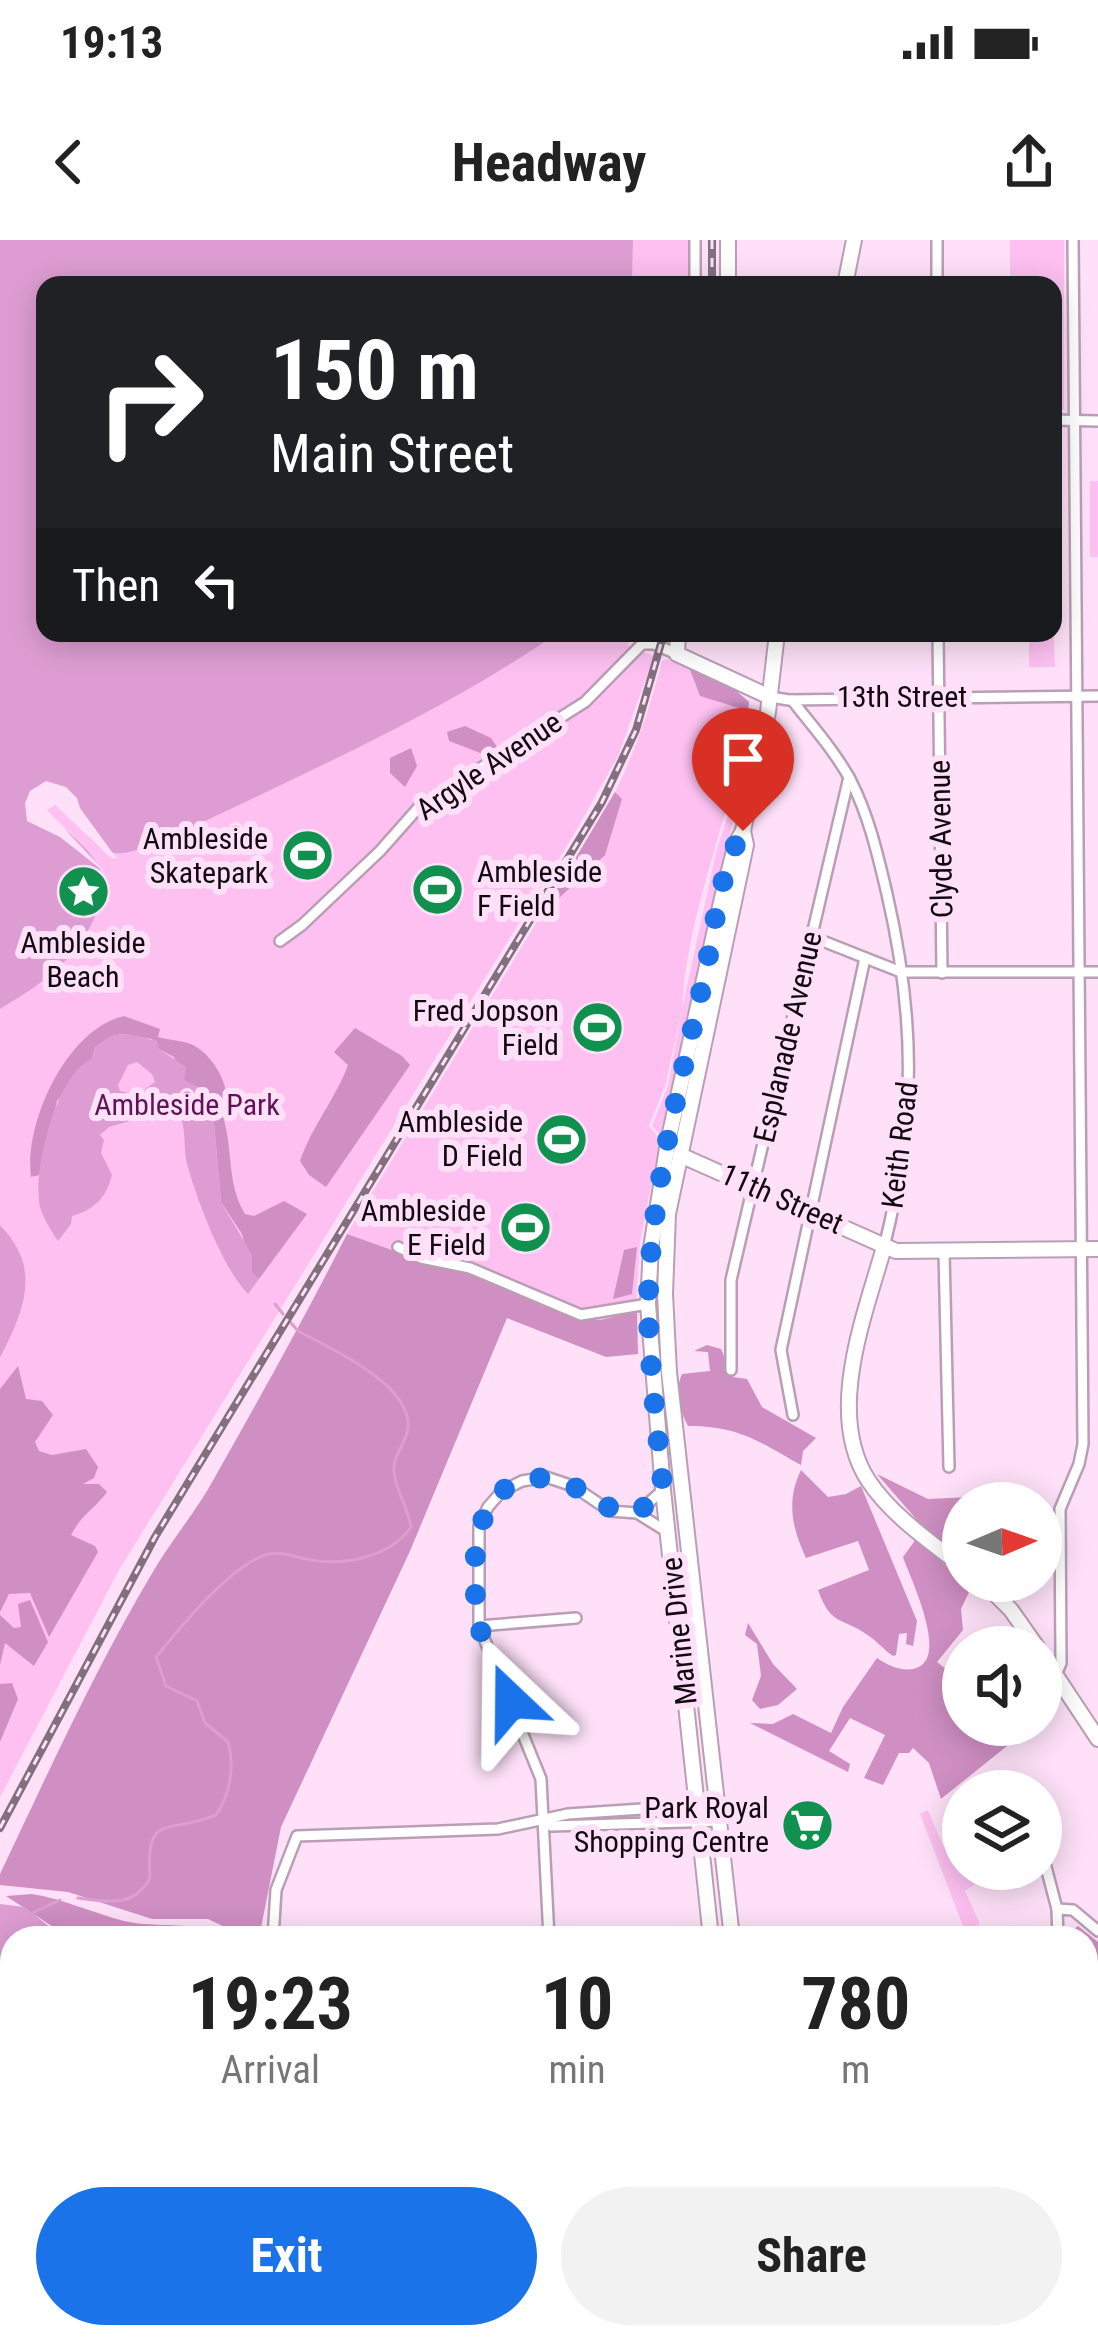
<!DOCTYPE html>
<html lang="en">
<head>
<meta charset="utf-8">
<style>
  body { margin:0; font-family:"Roboto Condensed",sans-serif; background:#f2f2f2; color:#222; height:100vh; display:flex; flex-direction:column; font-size:45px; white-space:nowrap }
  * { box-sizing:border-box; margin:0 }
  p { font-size:39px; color:#767676 }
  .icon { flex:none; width:66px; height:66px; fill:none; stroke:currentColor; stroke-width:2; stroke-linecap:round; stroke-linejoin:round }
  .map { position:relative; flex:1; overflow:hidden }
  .drawer { position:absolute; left:0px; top:1686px; width:1098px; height:423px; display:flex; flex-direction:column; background:#fff; border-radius:36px 36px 0 0; box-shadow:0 6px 30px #0003 }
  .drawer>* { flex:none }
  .hud { position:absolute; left:36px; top:36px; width:1026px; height:366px; border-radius:24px; box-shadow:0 6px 30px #0003; background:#202124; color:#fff; overflow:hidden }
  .needle { width:78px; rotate:88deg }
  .controls { position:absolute; left:942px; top:1242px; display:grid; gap:24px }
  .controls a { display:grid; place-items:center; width:120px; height:120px; border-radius:50%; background:#fff; box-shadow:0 6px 30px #0003; font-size:60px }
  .pin { position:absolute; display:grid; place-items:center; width:102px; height:102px; color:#fff; margin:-123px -51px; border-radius:50% 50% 50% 0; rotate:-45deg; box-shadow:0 0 12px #0007 }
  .pin .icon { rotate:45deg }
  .me { position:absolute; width:132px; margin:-66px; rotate:337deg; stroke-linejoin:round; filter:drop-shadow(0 0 9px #0008) }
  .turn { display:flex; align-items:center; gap:42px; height:252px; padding:0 36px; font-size:54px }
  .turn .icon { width:156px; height:156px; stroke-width:2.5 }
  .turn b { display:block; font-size:84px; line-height:102px }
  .then { display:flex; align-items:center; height:114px; padding:0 36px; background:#0003; gap:24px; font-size:45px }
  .eta { display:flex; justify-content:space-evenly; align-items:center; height:204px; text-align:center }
  .eta b { font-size:72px; font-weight:700; line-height:84px }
  .action { display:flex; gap:24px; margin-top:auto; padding:24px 36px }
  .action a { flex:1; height:138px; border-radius:72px; background:#1a73e8; color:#fff; font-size:48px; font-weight:700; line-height:138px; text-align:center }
  .action a+a { background:#f2f2f2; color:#222 }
  .status { display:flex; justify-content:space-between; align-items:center; height:84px; padding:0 60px; background:#fff; direction:ltr }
  .status svg { height:33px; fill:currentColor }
  header { display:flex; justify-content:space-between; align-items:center; height:156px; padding:0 36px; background:#fff; font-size:54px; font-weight:700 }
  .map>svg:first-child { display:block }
  .green { fill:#fdc0f1 }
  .forest { fill:#cf8fc3 }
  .water { fill:#de9dd2 }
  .pier { fill:#fee1f8 }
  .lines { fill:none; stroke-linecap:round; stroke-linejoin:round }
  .stream { stroke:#de9dd2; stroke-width:3 }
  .street-casing { stroke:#ba9fb4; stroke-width:14 }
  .secondary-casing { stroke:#ba9fb4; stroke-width:18 }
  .highway-casing { stroke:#ba9fb4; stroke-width:21 }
  .street { stroke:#fff; stroke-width:9 }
  .secondary { stroke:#fff; stroke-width:14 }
  .highway { stroke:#fff; stroke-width:16 }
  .rail-casing { stroke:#82707f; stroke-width:8 }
  .rail { stroke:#fee1f8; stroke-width:3; stroke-dasharray:9; stroke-linecap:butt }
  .route { stroke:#1a73e8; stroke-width:21; stroke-dasharray:0 37.8 }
  .labels { text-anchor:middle; stroke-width:12; stroke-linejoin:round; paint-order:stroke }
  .street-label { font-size:30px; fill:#120911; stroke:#fee1f8 }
  .poi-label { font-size:30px; fill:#120911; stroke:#fee1f8; text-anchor:end }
  .park-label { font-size:30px; fill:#601458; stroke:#fee1f8 }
</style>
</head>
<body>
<div class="status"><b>19:13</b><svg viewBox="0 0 49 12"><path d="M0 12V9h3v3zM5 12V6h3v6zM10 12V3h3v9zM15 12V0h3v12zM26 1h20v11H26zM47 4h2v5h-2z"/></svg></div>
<header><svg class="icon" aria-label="back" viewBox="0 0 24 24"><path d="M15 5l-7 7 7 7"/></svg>Headway<svg class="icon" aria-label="share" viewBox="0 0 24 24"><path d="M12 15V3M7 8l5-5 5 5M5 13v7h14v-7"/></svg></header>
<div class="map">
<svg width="1098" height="2108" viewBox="0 0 1098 2108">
  <rect width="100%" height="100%" fill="#fee1f8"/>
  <!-- green -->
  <g class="green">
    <polygon points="633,0 691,0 691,45 632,45"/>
    <polygon points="1010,0 1064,0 1064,170 1053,170 1053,45 1010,45"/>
    <rect x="1090" y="241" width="8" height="76"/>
    <polygon points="1053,381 1055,427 1029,427 1029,393 1053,393"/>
    <path d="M558,393H638L627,405L654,416L618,516L573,596L119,1330L0,1557V1118C24,1071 41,1026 0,985V769C45,743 85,713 100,660C103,651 105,641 101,632C90,607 63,587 44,568L52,562L162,602C297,536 434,478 558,393Z"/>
    <path d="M667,419L732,447L749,462C737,565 687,665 682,769L716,613L747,515L664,898L652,886L668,846L681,775L665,846L649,886L660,900L640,1002L633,1112L347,994L610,562C634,516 649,471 662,421Z"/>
    <polygon points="928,1570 943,1606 963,1602 963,1629 997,1629 965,1651 980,1684 965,1691 920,1574"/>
  </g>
  <!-- forest -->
  <g class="forest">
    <polygon points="689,427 732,447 749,462 743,510 735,500 739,468 700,456"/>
    <polygon points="465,486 491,498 497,507 488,516 449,501 447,492"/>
    <polygon points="411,508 417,526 405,547 390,533 390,518"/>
    <polygon points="615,552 622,559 605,615 558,659 551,659"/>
    <path d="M124,776L160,789L158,797C168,800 178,800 188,803C215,812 236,855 224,880C233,913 227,944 245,974L254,976L284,961L307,974L259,1039L252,1033L242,994L221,962L212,860L204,850L183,840L174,817L159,809L152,799L120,794L95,807L92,819L57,861L39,935L31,937C24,882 67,789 124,776Z"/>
    <path d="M355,788L402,816L410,825L326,947L309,935L300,921C313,884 335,860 348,825L334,812Z"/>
    <path d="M347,994L428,1023L465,1031L581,1080H601L637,1071L638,1114L606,1117L507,1078L410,1311L281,1587L259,1698H248L208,1679H152L68,1652L0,1645V1634C49,1531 96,1427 154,1330C173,1298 198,1269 215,1237C260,1157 305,1077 347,994Z"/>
    <polygon points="637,1007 632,1054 613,1059 624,1010"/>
    <path d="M707,1105L721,1109L733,1137L747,1139L762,1167L816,1198L803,1211L801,1225C758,1201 739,1186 688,1186C680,1170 674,1152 682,1134L710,1131L708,1112L694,1111Z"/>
    <path d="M18,1126L26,1159L42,1161L53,1175L35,1202L39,1211L52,1215L86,1209L98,1227L94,1238L83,1244H99L107,1252C94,1270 84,1271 71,1295L95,1306L98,1312L49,1397L30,1353L9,1354L0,1372V1149Z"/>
    <path d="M801,1230L828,1257L846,1254L861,1246L917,1381L913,1406L906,1404L907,1393L899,1394L896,1415L893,1416C884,1410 878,1402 869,1396C843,1377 831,1387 818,1350L869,1330L858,1301L806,1318C792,1288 786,1261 801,1230Z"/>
    <polygon points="877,1234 928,1259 971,1257 1009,1263 963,1263 963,1319 923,1287"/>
    <path d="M916,1299L971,1348L961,1369L963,1390L937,1422L957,1438L949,1447L953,1455L963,1451V1485H1005L1007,1506L941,1559L929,1523L913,1508L909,1513H899L883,1545L864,1538L885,1495L850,1478L829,1511L850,1524L848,1532L750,1483L773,1484L793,1474L831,1493L843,1467L877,1418C887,1425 900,1431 913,1429C952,1422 910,1338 903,1317Z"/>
    <polygon points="30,1360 48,1402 34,1426 5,1403 0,1425 0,1375 14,1388 21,1387 18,1364"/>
    <polygon points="748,1383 773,1424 797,1449 778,1465 760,1469 752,1460 761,1436 757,1404 745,1395"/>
    <polygon points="12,1443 18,1459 0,1502 0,1444"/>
    <path d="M32,1654C64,1659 93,1673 124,1681C158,1689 194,1679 226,1698H70L6,1656Z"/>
    <polygon points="1078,1686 1098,1702 1098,1883 1086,1869 1086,1698 1063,1698"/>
    <polygon points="0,1930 12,1938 12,2051 0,2077"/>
    <polygon points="1086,1942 1096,1952 1090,1991 1098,2001 1098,2083 1086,2085"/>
  </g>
  <!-- water -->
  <g class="water">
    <path d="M0,0H633L632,45H45V393H558C434,478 297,536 162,602C149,605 128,615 115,613C86,609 76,567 47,563L45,572C64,589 93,609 102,634C106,643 102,653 100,662C85,714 44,743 0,769Z"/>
    <path d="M128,794L157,801L159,809L186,827L184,840L204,850L212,860L221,962L252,1015V1033L259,1039L248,1054C222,1027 197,960 187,924C183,906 187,882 176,867C169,859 160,858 150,856L145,849L155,842L152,834L137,822L128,825L118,845L120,851L138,855L130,881L109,887L100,895L104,900L101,913L112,935C106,959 93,970 72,976L71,984L58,1001C52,992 43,978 40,967C32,933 56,833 92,819L95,807L112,795Z"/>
    <path d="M0,985C42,1028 25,1069 0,1118Z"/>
    <polygon points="0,1664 25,1667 63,1698 12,1698 12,1885 0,1869"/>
    <polygon points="229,2097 285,2097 290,2108 235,2108"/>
  </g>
  <!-- pier -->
  <polygon class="pier" points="46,541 66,547 77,558 80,568 117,619 110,617 55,565 47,570 107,634 60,597 27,581 25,563 30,551"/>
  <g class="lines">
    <!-- stream -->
    <g class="stream">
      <polyline points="275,1064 283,1074"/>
      <path d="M78,1658C107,1662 134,1668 150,1638C145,1571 168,1595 216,1575C230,1555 235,1526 228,1502L205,1483L197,1461L166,1446L156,1417C179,1389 229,1327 265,1315C280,1310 295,1317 311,1320C345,1326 390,1317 411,1287C408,1266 395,1250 394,1232C392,1215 406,1205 408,1188C412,1144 331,1109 298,1091L291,1083"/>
      <polyline points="30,1674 60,1660"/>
    </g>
    <defs>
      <g id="street">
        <polyline points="695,0 695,45"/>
        <polyline points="937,0 937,45"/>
        <polyline points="1053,180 1098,181"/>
        <polyline points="938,393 942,733"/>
        <polyline points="770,457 789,460 1098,456"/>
        <path d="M792,460C812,486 835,511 851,541C869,576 878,616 887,654C916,780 916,881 884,1007"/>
        <polyline points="810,696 901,732 1098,732"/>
        <polyline points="280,701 302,685 380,611 419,567 585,462 642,404 654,404 677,414"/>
        <polyline points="398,1007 421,1018 470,1028 581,1075 648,1064"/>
        <polyline points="944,1012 949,1227"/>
        <polyline points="731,1130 731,1040 849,537"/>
        <polyline points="793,1175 781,1110 865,718"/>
        <polyline points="637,1273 663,1250"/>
        <polyline points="479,1386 576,1378"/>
        <polyline points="1056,1435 1061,1423 1060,1269 1079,1224 1083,1204 1073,0"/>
        <polyline points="1007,1539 1014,1551"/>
        <polyline points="542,1582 551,1586 719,1581"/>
        <polyline points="1041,1608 1057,1669 1058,1698"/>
        <polyline points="1057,1669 1073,1670 1098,1691"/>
        <polyline points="273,1698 276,1650 297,1596 498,1589 568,1574 716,1564"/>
        <polyline points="549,1698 541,1539 479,1386 479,1286 488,1267 502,1251 522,1241 546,1237 573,1246 610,1271 637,1273 666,1291"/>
        <polyline points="1086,1879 1098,1893"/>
        <polyline points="104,2097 114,2108"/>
        <polyline points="339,2097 346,2108"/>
        <polyline points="558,2097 559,2108"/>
        <polyline points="67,2108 73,2097"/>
      </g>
      <g id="secondary">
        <polyline points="728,0 728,45"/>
        <polyline points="845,45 854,0"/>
        <polyline points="678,393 677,414 770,457"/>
        <polyline points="680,915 896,1011 1098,1009"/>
        <path d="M884,1007C865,1075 825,1173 868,1240C890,1274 930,1302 963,1327"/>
        <polyline points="982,1341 1011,1370 1037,1407"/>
        <polyline points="1041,1413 1098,1499"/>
        <polyline points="711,1698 663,1250 648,1064 651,1008 668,902 722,658 736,603 743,591 768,472 777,393"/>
        <polyline points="732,1698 669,1132 665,1054 668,974 746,605 743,591"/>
        <polyline points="753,2097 754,2108"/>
        <polyline points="773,2097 774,2108"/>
      </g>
      <polyline id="highway" points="788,2108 1098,2097"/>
    </defs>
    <!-- street casing -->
    <use href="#street" class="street-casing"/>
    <!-- secondary casing -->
    <use href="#secondary" class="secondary-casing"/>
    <!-- highway casing -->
    <use href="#highway" class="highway-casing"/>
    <!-- street -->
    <use href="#street" class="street"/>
    <!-- secondary -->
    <use href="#secondary" class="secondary"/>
    <!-- highway -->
    <use href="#highway" class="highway"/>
    <defs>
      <g id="rail">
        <polyline points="712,0 712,45"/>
        <polyline points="0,1588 155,1297 602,562 636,490 664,393"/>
      </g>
    </defs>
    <!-- rail casing -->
    <use href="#rail" class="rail-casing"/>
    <!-- rail -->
    <use href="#rail" class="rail"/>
  </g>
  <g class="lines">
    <!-- route -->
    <path class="route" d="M511,1461C501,1437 484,1409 479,1384C470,1331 468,1236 544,1238C581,1239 597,1274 637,1273L663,1250C656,1171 643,1091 651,1012C659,918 685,825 705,733C715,688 719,630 743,591"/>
  </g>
  <!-- icons -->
  <defs>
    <symbol id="stadium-disc" viewBox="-11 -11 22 22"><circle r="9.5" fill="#10914f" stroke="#fee1f8"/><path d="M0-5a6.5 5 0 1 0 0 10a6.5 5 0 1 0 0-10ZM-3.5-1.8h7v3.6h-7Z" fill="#fff"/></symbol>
    <symbol id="sight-disc" viewBox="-11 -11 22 22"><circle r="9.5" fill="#10914f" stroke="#fee1f8"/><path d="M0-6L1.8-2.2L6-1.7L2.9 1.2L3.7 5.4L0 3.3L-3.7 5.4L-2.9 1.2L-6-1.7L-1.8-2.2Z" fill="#fff"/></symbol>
    <symbol id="supermarket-disc" viewBox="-11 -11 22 22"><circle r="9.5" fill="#10914f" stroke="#fee1f8"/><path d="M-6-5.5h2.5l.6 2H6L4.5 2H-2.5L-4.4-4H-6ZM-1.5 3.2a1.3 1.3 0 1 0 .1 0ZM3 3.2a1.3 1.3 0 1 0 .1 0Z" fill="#fff"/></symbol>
  </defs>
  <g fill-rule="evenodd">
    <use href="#stadium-disc" x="278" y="586" width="59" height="59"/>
    <use href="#stadium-disc" x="408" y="620" width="59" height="59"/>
    <use href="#sight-disc" x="54" y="622" width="59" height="59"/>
    <use href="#stadium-disc" x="568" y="758" width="59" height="59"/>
    <use href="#stadium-disc" x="532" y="870" width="59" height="59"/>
    <use href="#stadium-disc" x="496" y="958" width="59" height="59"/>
    <use href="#supermarket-disc" x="778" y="1556" width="59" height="59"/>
  </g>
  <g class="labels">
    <!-- street labels -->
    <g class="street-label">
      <text x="902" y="467">13th Street</text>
      <text transform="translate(489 526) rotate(-34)" y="10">Argyle Avenue</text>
      <text transform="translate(941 599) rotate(-91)" y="10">Clyde Avenue</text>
      <text transform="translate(788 797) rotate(-77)" y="10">Esplanade Avenue</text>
      <text transform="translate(900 905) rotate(-83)" y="10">Keith Road</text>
      <text transform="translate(782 959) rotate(24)" y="10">11th Street</text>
      <text transform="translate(679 1391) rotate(-96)" y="10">Marine Drive</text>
    </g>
    <!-- poi labels -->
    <g class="poi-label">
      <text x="268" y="609">Ambleside<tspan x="268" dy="34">Skatepark</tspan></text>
      <text x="477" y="642" text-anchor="start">Ambleside<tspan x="477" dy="34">F Field</tspan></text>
      <text x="83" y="713" text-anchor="middle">Ambleside<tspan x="83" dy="34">Beach</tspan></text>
      <text x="559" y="781">Fred Jopson<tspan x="559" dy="34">Field</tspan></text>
      <text x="523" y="892">Ambleside<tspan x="523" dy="34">D Field</tspan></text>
      <text x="486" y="981">Ambleside<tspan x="486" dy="34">E Field</tspan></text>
      <text x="769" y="1578">Park Royal<tspan x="769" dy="34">Shopping Centre</tspan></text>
    </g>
    <!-- park labels -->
    <g class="park-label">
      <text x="187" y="875">Ambleside Park</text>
    </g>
  </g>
</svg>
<div class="controls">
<a><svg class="needle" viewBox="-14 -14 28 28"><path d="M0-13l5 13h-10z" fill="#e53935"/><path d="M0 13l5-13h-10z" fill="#767676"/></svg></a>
<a><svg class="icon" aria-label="sound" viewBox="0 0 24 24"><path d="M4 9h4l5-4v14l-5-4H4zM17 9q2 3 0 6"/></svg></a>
<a><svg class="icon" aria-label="layers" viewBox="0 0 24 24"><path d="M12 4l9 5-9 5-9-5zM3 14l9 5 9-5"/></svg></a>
</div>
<div class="pin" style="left:743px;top:591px;background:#d93025"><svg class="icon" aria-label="arrive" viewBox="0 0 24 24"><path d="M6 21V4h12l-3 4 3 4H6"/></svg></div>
<svg class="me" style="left:511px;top:1461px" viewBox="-20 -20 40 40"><path d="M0-17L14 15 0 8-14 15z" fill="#1a73e8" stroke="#fff" stroke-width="4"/></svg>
<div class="hud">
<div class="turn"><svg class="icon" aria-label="right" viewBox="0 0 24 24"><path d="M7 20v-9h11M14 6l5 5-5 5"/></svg><div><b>150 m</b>Main Street</div></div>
<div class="then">Then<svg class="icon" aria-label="left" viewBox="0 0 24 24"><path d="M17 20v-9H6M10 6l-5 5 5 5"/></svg></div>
</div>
<section class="drawer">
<div class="eta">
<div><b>19:23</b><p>Arrival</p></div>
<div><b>10</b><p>min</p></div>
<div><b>780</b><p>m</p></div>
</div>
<div class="action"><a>Exit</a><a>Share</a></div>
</section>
</div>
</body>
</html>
